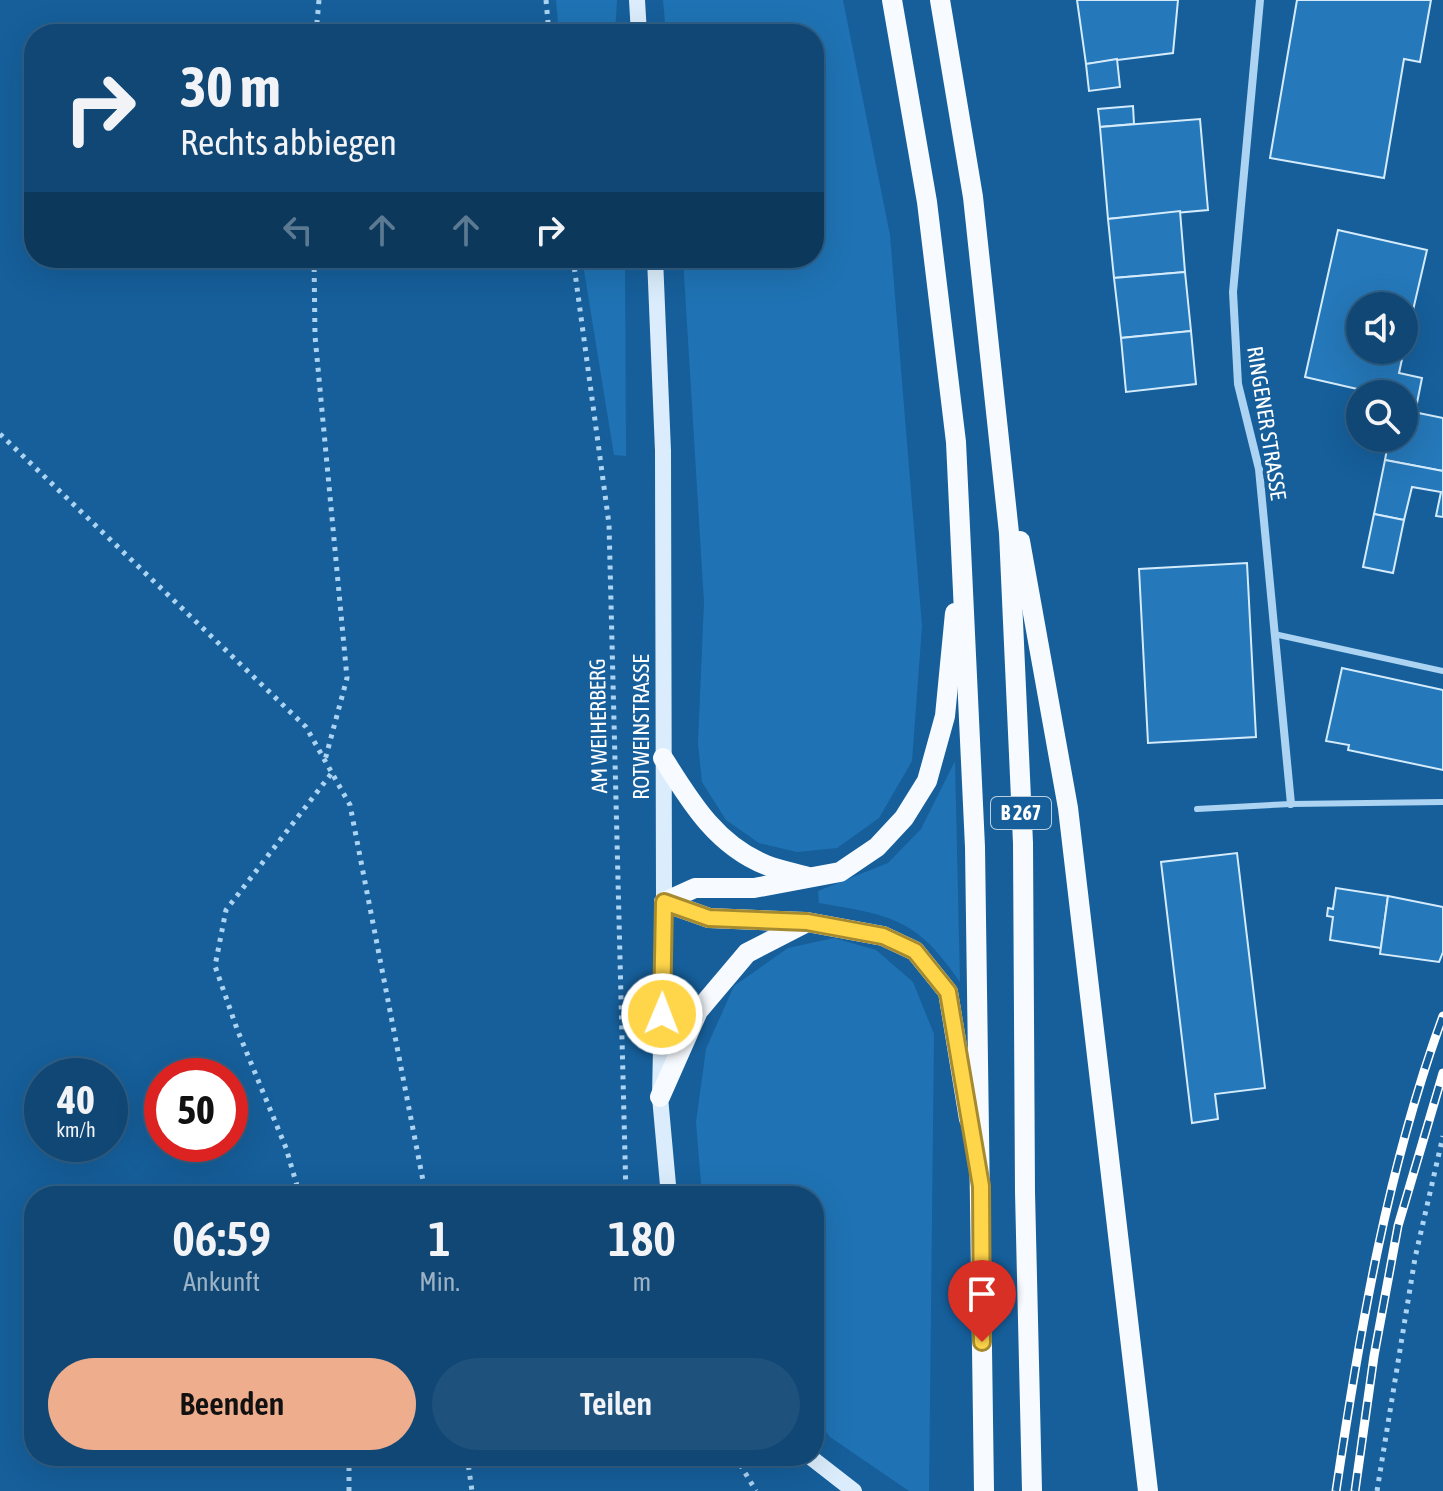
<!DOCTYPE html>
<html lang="de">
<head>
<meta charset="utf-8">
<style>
  body { margin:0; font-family:"Asap Condensed",sans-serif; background:#1e517c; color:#f1f3f6; height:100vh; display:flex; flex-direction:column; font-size:30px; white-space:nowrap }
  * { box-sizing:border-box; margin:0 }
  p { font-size:26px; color:#9cb2c5 }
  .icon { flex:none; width:44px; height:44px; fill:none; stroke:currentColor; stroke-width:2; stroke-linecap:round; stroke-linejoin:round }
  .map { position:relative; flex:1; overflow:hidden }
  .side { position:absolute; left:24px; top:1186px; width:800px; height:280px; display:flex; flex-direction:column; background:#104774; border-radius:32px; box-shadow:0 8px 32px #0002,0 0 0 2px #305f86 }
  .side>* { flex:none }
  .guide { position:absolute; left:24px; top:24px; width:800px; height:244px; border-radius:32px; box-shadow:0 8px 32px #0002,0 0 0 2px #305f86; background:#104774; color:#f1f3f6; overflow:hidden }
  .controls { position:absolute; left:1346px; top:292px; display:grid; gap:16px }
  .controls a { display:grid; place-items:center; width:72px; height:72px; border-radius:50%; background:#104774; box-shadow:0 8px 32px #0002,0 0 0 2px #305f86; font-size:40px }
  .speed { position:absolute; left:24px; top:1058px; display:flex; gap:16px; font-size:40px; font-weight:700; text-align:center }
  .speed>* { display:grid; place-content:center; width:104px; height:104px; border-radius:50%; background:#104774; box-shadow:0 8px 32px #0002,0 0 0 2px #305f86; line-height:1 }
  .speed small { font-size:20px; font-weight:400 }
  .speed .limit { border:12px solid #d22; background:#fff; color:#111 }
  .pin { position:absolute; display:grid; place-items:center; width:68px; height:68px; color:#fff; margin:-82px -34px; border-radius:50% 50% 50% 0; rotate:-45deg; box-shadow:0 0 8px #0007 }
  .pin .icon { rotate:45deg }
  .me { position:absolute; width:88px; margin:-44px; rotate:1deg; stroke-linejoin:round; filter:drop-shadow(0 0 6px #0008) }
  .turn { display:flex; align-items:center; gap:28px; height:168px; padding:0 24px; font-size:36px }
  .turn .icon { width:104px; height:104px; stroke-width:2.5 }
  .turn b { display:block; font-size:56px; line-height:68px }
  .lanes { display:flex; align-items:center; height:76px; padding:0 24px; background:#0003; justify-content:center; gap:40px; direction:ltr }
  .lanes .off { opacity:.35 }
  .eta { display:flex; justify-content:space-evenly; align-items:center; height:136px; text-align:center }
  .eta b { font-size:48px; font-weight:600; line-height:56px }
  .primary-button { display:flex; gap:16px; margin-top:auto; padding:16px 24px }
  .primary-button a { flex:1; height:92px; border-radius:48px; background:#eead8d; color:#111; font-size:32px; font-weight:600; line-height:92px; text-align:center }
  .primary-button a+a { background:#1e517c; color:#f1f3f6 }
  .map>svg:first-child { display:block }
  .green { fill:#1f73b4 }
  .building { fill:#2578b9; stroke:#d4ebfc; stroke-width:2 }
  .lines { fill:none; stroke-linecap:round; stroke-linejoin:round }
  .path { stroke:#acd4f2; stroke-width:5; stroke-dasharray:4 6; stroke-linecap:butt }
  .service { stroke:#acd4f2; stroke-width:6 }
  .minor { stroke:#acd4f2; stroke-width:8 }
  .secondary { stroke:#dbedfc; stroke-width:16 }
  .primary { stroke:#f7fbff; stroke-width:20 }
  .rail-casing { stroke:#fff; stroke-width:9 }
  .rail { stroke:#165f9b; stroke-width:6; stroke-dasharray:18; stroke-linecap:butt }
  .route-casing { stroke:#a68a30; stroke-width:20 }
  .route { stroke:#ffd54a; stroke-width:14 }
  .labels { text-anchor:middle; stroke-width:8; stroke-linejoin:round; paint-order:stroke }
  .shield { fill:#165f9b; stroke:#b9cfe1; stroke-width:2 }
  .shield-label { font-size:20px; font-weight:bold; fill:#fff }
  .street-label { font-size:22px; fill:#fff; stroke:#165f9b }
</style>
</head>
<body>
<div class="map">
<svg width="1443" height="1491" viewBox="0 0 1443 1491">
  <rect width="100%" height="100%" fill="#165f9b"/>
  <!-- green -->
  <g class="green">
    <polygon points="556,0 617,0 615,34 559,34"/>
    <polygon points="663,0 843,0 890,235 922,626 912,761 879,818 837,848 797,852 759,843 726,820 702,782 698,743 704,602 683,258 814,258 814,34 666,34"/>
    <polygon points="582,258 625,258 626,456 614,455"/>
    <path d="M955,761L960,982C917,918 890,915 819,903L818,891L888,863L921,829Z"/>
    <polygon points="834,938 876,950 913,982 934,1034 929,1491 909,1491 830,1437 814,1417 814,1196 702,1196 696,1122 706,1049 734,986 788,948"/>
  </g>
  <!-- building -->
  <g class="building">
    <polygon points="1077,0 1178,0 1173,53 1086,64"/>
    <polygon points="1297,0 1431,0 1420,62 1404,59 1384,178 1270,158"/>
    <polygon points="1117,59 1120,87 1089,91 1086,64"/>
    <polygon points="1133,106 1134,124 1100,127 1098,109"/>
    <polygon points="1200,119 1208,210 1108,219 1100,127"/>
    <polygon points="1180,211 1185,272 1114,278 1108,219"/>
    <polygon points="1338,230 1427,250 1404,349 1404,306 1360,306 1360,350 1404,350 1399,373 1422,378 1417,403 1404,400 1404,394 1379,394 1305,377"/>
    <polygon points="1185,272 1191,331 1121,338 1114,278"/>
    <polygon points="1191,331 1196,384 1126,392 1121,338"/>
    <polygon points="1404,410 1443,418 1443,471 1385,460 1389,438 1404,438"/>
    <polygon points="1385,460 1443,471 1443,517 1436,516 1441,492 1412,487 1404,520 1374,514"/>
    <polygon points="1374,514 1404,520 1393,573 1363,567"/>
    <polygon points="1247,563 1256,737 1148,743 1139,569"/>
    <polygon points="1342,668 1443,690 1443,770 1348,750 1349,745 1326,741"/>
    <polygon points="1237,853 1265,1088 1215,1094 1218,1119 1192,1123 1161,862"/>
    <polygon points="1336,888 1388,896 1381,948 1330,940 1333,917 1327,916 1328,908 1333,909"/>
    <polygon points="1388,896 1443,907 1443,952 1439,962 1380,954"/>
  </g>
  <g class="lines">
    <!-- path -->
    <g class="path">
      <polyline points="546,0 549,34"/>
      <polyline points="316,34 319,0"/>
      <polyline points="314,258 315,336 347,678 325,760"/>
      <polyline points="573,258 609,524 626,1196"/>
      <polyline points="0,434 306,727 350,805 426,1196"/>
      <polyline points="300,1196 286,1148 237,1029 215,966 226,910 331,774"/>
      <polyline points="467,1456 472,1491"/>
      <polyline points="735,1456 756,1491"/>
      <polyline points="349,1491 349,1456"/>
      <polyline points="1377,1491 1415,1258 1443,1136"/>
    </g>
    <!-- service -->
    <g class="service">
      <polyline points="1274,634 1443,671"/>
      <polyline points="1197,809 1291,804 1443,802"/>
    </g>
    <!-- minor -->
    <polyline class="minor" points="1260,0 1233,292 1238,384 1259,469 1291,804"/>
    <!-- secondary -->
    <g class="secondary">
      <polyline points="637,0 639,34"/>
      <polyline points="655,258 663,451 664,902 660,1097 669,1196"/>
      <polyline points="809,1456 854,1491"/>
    </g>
    <!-- primary -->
    <g class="primary">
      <polyline points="892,0 927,202 956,442 975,847 984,1491"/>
      <polyline points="940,0 973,197 1009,533 1023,843 1025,1192 1032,1491"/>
      <polyline points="1020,541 1068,808 1148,1491"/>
      <path d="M663,758C690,801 716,845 766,865C779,870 794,873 808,877"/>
      <polyline points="664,902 695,888 754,888 840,872 877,847 904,818 927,781 945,716 955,613"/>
      <polyline points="664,902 709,918 805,922"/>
      <polyline points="660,1097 698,1011 747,953 807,922 883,936 915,951 948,992 969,1119"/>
    </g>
    <defs>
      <g id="rail">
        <path d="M1336,1491C1360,1330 1387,1169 1443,1016"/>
        <polyline points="1355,1491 1374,1356 1398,1226 1443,1073"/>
      </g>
    </defs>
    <!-- rail casing -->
    <use href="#rail" class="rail-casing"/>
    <!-- rail -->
    <use href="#rail" class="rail"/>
  </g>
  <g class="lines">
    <defs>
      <polyline id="route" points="662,1014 664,902 709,918 807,922 883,936 915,951 948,992 981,1186 982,1342"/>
    </defs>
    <!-- route casing -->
    <use href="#route" class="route-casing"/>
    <!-- route -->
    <use href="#route" class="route"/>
  </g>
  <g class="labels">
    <!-- shield labels -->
    <rect class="shield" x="991" y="797" width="60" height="32" rx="6"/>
    <g class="shield-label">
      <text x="1021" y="820">B 267</text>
    </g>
    <!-- street labels -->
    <g class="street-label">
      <text transform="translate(1267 423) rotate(81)" y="8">RINGENER STRASSE</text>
      <text transform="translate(598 726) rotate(-91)" y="8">AM WEIHERBERG</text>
      <text transform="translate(641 727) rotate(-90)" y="8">ROTWEINSTRASSE</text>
    </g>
  </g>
</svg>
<div class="controls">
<a><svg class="icon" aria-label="sound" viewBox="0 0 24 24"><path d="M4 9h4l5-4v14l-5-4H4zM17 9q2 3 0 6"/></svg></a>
<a><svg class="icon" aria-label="search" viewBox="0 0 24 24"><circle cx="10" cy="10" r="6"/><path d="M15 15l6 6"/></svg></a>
</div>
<div class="speed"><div>40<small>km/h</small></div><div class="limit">50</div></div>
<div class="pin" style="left:982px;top:1342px;background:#d93025"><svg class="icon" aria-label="arrive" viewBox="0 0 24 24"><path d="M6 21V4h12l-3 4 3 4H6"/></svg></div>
<svg class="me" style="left:662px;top:1014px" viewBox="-20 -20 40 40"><circle r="17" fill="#ffd54a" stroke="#fff" stroke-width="3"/><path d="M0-11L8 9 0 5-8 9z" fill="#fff"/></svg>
<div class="guide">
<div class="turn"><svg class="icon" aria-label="right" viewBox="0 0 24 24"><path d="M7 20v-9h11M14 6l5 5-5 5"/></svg><div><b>30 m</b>Rechts abbiegen</div></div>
<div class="lanes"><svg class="icon off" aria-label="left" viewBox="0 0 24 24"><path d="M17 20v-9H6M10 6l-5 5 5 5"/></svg><svg class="icon off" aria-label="ahead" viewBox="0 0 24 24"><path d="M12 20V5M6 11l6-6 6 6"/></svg><svg class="icon off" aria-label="ahead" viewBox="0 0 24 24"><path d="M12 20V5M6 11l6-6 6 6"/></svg><svg class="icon" aria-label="right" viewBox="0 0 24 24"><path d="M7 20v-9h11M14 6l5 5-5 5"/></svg></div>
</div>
<section class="side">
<div class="eta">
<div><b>06:59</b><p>Ankunft</p></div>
<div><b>1</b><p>Min.</p></div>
<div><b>180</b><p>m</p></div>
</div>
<div class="primary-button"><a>Beenden</a><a>Teilen</a></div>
</section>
</div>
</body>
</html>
